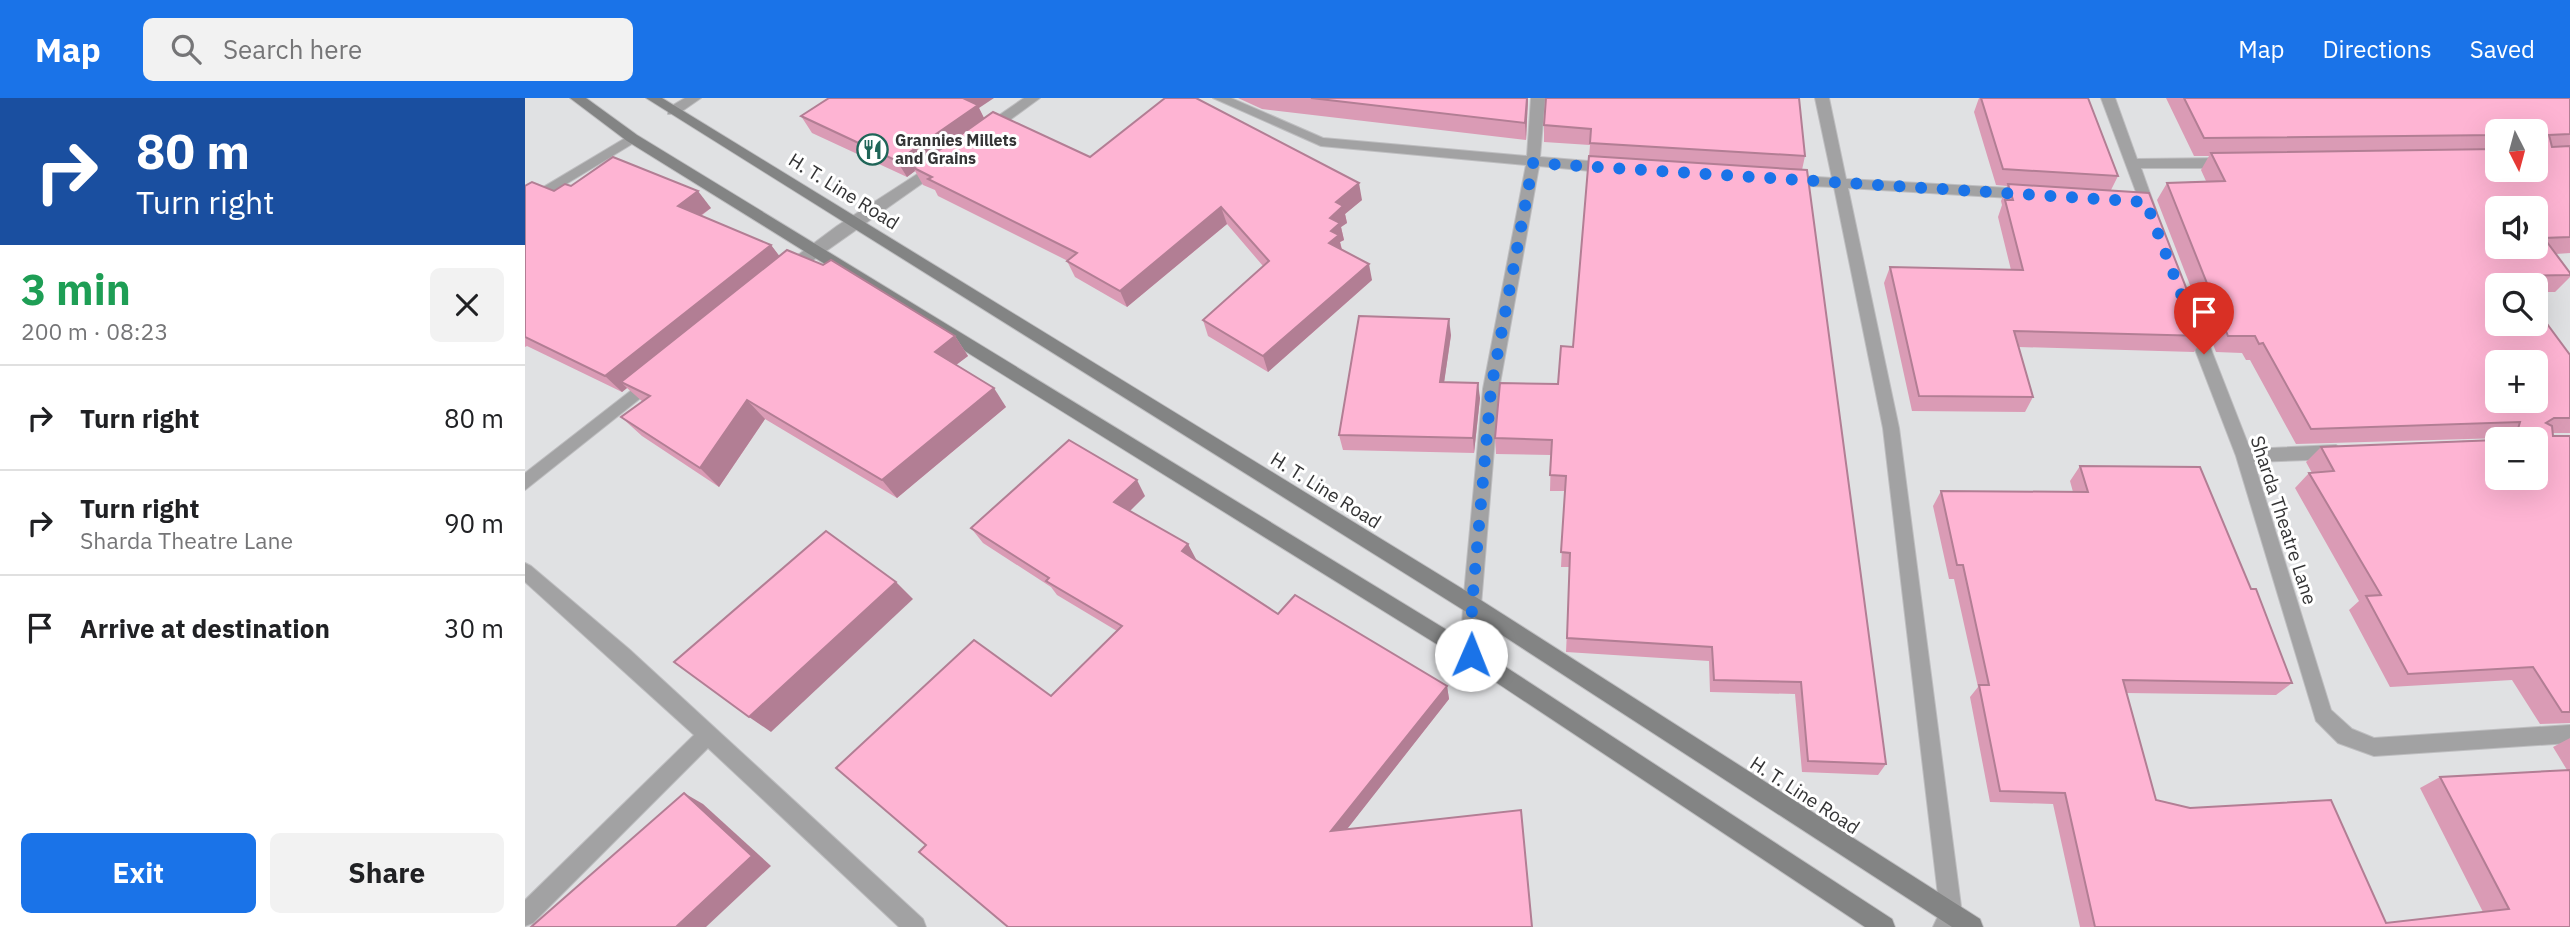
<!DOCTYPE html>
<html lang="en">
<head>
<meta charset="utf-8">
<style>
  body { margin:0; font-family:"IBM Plex Sans",sans-serif; background:#f2f2f2; color:#202124; height:100vh; display:flex; flex-direction:column; font-size:26px; white-space:nowrap }
  * { box-sizing:border-box; margin:0 }
  p { font-size:23px; color:#757577 }
  .icon { flex:none; width:38px; height:38px; fill:none; stroke:currentColor; stroke-width:2; stroke-linecap:round; stroke-linejoin:round }
  .map { position:relative; flex:1; overflow:hidden }
  .panel { display:flex; flex-direction:column; background:#fff; width:525px }
  .panel>* { flex:none }
  .banner { background:#1a4fa0; color:#fff; overflow:hidden }
  .needle { width:46px; rotate:174deg }
  .buttons { position:absolute; left:1960px; top:21px; display:grid; gap:14px }
  .buttons a { display:grid; place-items:center; width:63px; height:63px; border-radius:10px; background:#fff; box-shadow:0 7px 28px #0002; font-size:35px }
  .pin { position:absolute; display:grid; place-items:center; width:60px; height:60px; color:#fff; margin:-72px -30px; border-radius:50% 50% 50% 0; rotate:-45deg; box-shadow:0 0 7px #0007 }
  .pin .icon { rotate:45deg }
  .me { position:absolute; width:77px; margin:-38px; rotate:1deg; stroke-linejoin:round; filter:drop-shadow(0 0 5px #0008) }
  .turn { display:flex; align-items:center; gap:24px; height:147px; padding:0 21px; font-size:32px }
  .turn .icon { width:91px; height:91px; stroke-width:2.5 }
  .turn b { display:block; font-size:49px; line-height:60px }
  .round { display:grid; place-items:center; flex:none; width:74px; height:74px; border-radius:10px; background:#f2f2f2 }
  .head { display:flex; align-items:center; justify-content:space-between; height:119px; padding:0 21px }
  h1 { font-size:42px; font-weight:800; line-height:52px; color:#1e9e55 }
  .action { display:flex; gap:14px; margin-top:auto; padding:14px 21px }
  .action a { flex:1; height:80px; border-radius:10px; background:#1a73e8; color:#fff; font-size:28px; font-weight:800; line-height:80px; text-align:center }
  .action a+a { background:#f2f2f2; color:#202124 }
  ul { padding:0; list-style:none }
  li { display:flex; align-items:center; gap:21px; height:105px; padding:0 21px; border-top:2px solid #e0e0e0 }
  li div { flex:1 }
  li b { display:block; font-size:26px }
  li em { font-style:normal }
  header { display:flex; align-items:center; gap:42px; box-sizing:border-box; height:98px; padding:0 35px; background:#1a73e8; color:#fff }
  header strong { font-size:33px }
  nav { display:flex; gap:38px; margin-inline-start:auto; font-size:24px }
  .search { width:490px; height:63px; background:#f2f2f2; display:flex; align-items:center; gap:18px; box-sizing:border-box; padding:0 24px; border-radius:10px; color:#757577; font-size:26px }
  main { display:flex; flex:1; min-height:0 }
  .map>svg:first-child { display:block }
  .lines { fill:none; stroke-linecap:round; stroke-linejoin:round }
  .street-casing { stroke:#bebec0; stroke-width:2 }
  .secondary-casing { stroke:#bebec0; stroke-width:2 }
  .street { fill:#a2a2a3; fill-rule:evenodd }
  .secondary { fill:#838484; fill-rule:evenodd }
  .wall { fill:#da9bb5; fill-rule:evenodd }
  .shaded-wall { fill:#b27e94 }
  .building { fill:#feb4d3; stroke:#b27e94; stroke-width:2; fill-rule:evenodd }
  .route { stroke:#1a73e8; stroke-width:12; stroke-dasharray:0 21.6 }
  .labels { text-anchor:middle; stroke-width:6; stroke-linejoin:round; paint-order:stroke }
  .far-poi-label { font-size:16px; font-weight:bold; fill:#343435; stroke:#fff; text-anchor:start }
  .street-label { font-size:19px; fill:#343435; stroke:#fff }
</style>
</head>
<body>
<header>
<strong>Map</strong>
<div class="search"><svg class="icon" aria-label="search" viewBox="0 0 24 24"><circle cx="10" cy="10" r="6"/><path d="M15 15l6 6"/></svg>Search here</div>
<nav><a>Map</a><a>Directions</a><a>Saved</a></nav>
</header>
<main>
<section class="panel">
<div class="banner">
<div class="turn"><svg class="icon" aria-label="right" viewBox="0 0 24 24"><path d="M7 20v-9h11M14 6l5 5-5 5"/></svg><div><b>80 m</b>Turn right</div></div>
</div>
<div class="head"><div><h1>3 min</h1><p>200 m · 08:23</p></div><a class="round"><svg class="icon" aria-label="close" viewBox="0 0 24 24"><path d="M6 6l12 12M18 6L6 18"/></svg></a></div>
<ul>
<li><svg class="icon" aria-label="right" viewBox="0 0 24 24"><path d="M7 20v-9h11M14 6l5 5-5 5"/></svg><div><b>Turn right</b></div><em>80 m</em></li>
<li><svg class="icon" aria-label="right" viewBox="0 0 24 24"><path d="M7 20v-9h11M14 6l5 5-5 5"/></svg><div><b>Turn right</b><p>Sharda Theatre Lane</p></div><em>90 m</em></li>
<li><svg class="icon" aria-label="arrive" viewBox="0 0 24 24"><path d="M6 21V4h12l-3 4 3 4H6"/></svg><div><b>Arrive at destination</b></div><em>30 m</em></li>
</ul>
<div class="action"><a>Exit</a><a>Share</a></div>
</section>
<div class="map">
<svg width="2045" height="829" viewBox="0 0 2045 829">
  <rect width="100%" height="100%" fill="#e0e1e3"/>
  <g class="lines">
    <defs>
      <g id="street">
        <polygon points="160,0 176,0 153,16 143,16 143,10"/>
        <polygon points="499,0 515,0 467,35 457,35 457,29"/>
        <polygon points="688,0 706,0 798,40 1002,58 1006,0 1020,0 1015,59 1087,65 1094,70 1087,75 1014,68 974,291 956,507 956,557 953,563 946,566 939,563 936,557 938,507 958,291 1001,67 796,48"/>
        <polygon points="1290,0 1304,0 1321,81 1502,91 1509,96 1502,101 1323,90 1374,330 1437,816 1431,829 1408,829 1415,814 1358,330 1309,89 1261,87 1254,82 1261,77 1307,80"/>
        <polygon points="1576,0 1590,0 1612,61 1702,60 1709,65 1702,70 1616,70 1632,115 1630,118 1620,118"/>
        <polygon points="107,36 114,40 112,43 0,111 0,100"/>
        <polygon points="414,62 421,67 419,70 267,177 257,177 255,173 257,169 312,128"/>
        <polygon points="1667,217 1675,223 1725,351 1811,347 1819,354 1811,361 1729,364 1806,612 1827,631 1849,640 2045,627 2045,645 1849,658 1813,645 1791,623 1711,358 1659,223"/>
        <polygon points="126,277 134,283 132,287 0,392 0,375"/>
        <polygon points="0,465 6,468 104,551 398,821 401,829 374,829 183,650 8,825 0,828 0,802 169,637 0,484"/>
      </g>
      <g id="secondary">
        <polygon points="45,0 61,0 112,37 953,551 1367,821 1370,829 1340,829 939,563 102,43"/>
        <polygon points="121,0 137,0 954,501 1455,821 1458,829 1427,829 940,513"/>
      </g>
    </defs>
    <!-- street casing -->
    <use href="#street" class="street-casing"/>
    <!-- secondary casing -->
    <use href="#secondary" class="secondary-casing"/>
    <!-- street -->
    <use href="#street" class="street"/>
    <!-- secondary -->
    <use href="#secondary" class="secondary"/>
  </g>
  <!-- wall -->
  <g class="wall">
    <polygon points="713,0 1003,0 1001,42 737,11"/>
    <polygon points="1021,0 1280,58 1277,72 1361,666 1353,677 1277,674 1270,596 1185,594 1184,563 1041,554 1045,469 1036,469 1040,393 1025,393 1026,357 971,356 970,340 1033,286 1048,249 1065,47 1019,44 1019,27"/>
    <polygon points="1454,0 1563,0 1593,78 1586,92 1680,238 1669,254 1494,249 1508,299 1500,314 1387,313 1359,185 1365,169 1486,172 1473,119 1477,107 1476,103 1482,88 1471,87 1449,14"/>
    <path d="M1641,0H2045V155L2031,156L2045,175V179L2030,194H2011V187H1972L2045,257V335H2028V338H2045V625L2015,626L1987,582L1865,589L1824,512L1834,503L1770,390L1784,375H1787L1781,364L1796,349L1977,341V340L1771,346L1725,262H1721L1717,255L1691,254L1632,102L1642,85L1681,83L1676,72L1684,58H1669ZM1972,33H2011L1972,72Z"/>
    <polygon points="454,10 459,20 565,59 837,102 820,116 822,125 816,129 819,142 815,144 817,151 847,182 743,274 683,238 678,222 738,168 702,126 602,209 550,179 542,163 543,163 413,98 410,92 398,87 390,73 382,79 287,35 276,18"/>
    <polygon points="0,88 29,93 46,88 186,110 176,118 246,147 254,158 430,238 443,258 431,267 481,309 372,400 240,321 194,389 117,338 96,319 118,304 102,290 97,294 2,248 0,249"/>
    <polygon points="926,237 919,284 955,300 949,355 818,352 814,337"/>
    <polygon points="1555,368 1726,491 1767,585 1751,597 1601,595 1631,702 1861,825 1958,814 1895,690 1915,679 2042,672 2028,649 2045,640 2045,829 1555,829 1528,706 1465,704 1445,599 1453,589 1429,481 1424,481 1408,408 1416,393 1548,394 1545,383"/>
    <polygon points="620,398 604,413 663,446 670,462 753,516 922,588 924,601 821,732 1007,829 401,747 526,598 592,533 532,497 526,489 458,445 446,430"/>
  </g>
  <!-- shaded-wall -->
  <g class="shaded-wall">
    <polygon points="437,0 469,0 454,10 461,24 389,70 390,73 382,79 372,63"/>
    <polygon points="1002,0 1003,0 1001,42 1000,25"/>
    <polygon points="834,85 837,102 820,116 822,125 816,129 819,142 815,144 817,153 804,145 805,120 811,104"/>
    <polygon points="173,93 186,110 166,124 153,108"/>
    <polygon points="696,109 702,126 602,209 595,193"/>
    <polygon points="246,147 259,164 96,284 102,290 97,294 80,278"/>
    <polygon points="844,166 847,182 743,274 738,258"/>
    <polygon points="924,221 926,237 917,299 915,284"/>
    <polygon points="430,238 443,258 423,273 410,254"/>
    <polygon points="953,285 955,300 949,355 948,340"/>
    <polygon points="469,290 481,309 372,400 357,382"/>
    <polygon points="222,302 240,321 194,389 175,370"/>
    <polygon points="612,382 620,398 598,420 589,404"/>
    <polygon points="663,446 671,461 665,468 657,453"/>
    <polygon points="371,484 388,501 246,634 224,619"/>
    <polygon points="922,588 924,601 812,744 806,733"/>
    <polygon points="159,695 178,706 246,768 181,829 151,829"/>
  </g>
  <!-- building -->
  <g class="building">
    <polygon points="304,0 438,0 453,7 372,63 276,18"/>
    <polygon points="640,0 671,0 834,85 811,104 818,108 805,120 815,125 806,133 814,137 804,145 844,166 738,258 678,222 744,163 696,109 595,193 542,163 552,155 403,81 407,79 389,70 468,14 565,59"/>
    <polygon points="786,0 1002,0 1000,25"/>
    <polygon points="1021,0 1274,0 1280,58 1065,45 1066,31 1019,27"/>
    <polygon points="1456,0 1563,0 1593,78 1478,71"/>
    <path d="M1659,0H2045V36L2024,37L2027,49L2045,48V139L2019,140L2045,175V177L1987,178L1993,187H1972V226H2011V211L2045,257V320H2029L2021,325L2027,328L2028,338H2045V614H2037L2008,569L1883,576L1841,498L1856,497L1784,375L1809,373L1796,349L1972,342V380H2011V341H1985H1990L1995,324L1786,331L1738,245L1734,246L1730,238H1703L1642,85L1700,83L1686,55L1972,51V72H2011V33H1972V37L1679,40ZM1972,110H2011V149H1972ZM1972,264H2011V303H1972Z"/>
    <polygon points="1064,58 1282,72 1361,666 1283,663 1276,584 1189,582 1187,549 1042,540 1045,455 1036,454 1041,378 1025,377 1027,342 970,340 975,285 1033,286 1036,248 1048,249"/>
    <polygon points="88,59 173,93 153,108 246,147 80,278 0,239 0,88 7,84 29,93 40,86 46,88"/>
    <polygon points="1483,86 1624,95 1680,238 1489,233 1508,299 1394,298 1365,169 1498,172 1480,102 1488,102"/>
    <polygon points="262,152 298,167 306,162 430,238 410,254 469,290 357,382 222,302 175,370 96,319 125,298 96,284"/>
    <polygon points="834,218 924,221 915,284 953,285 948,340 814,337"/>
    <polygon points="544,342 612,382 589,404 663,446 657,453 753,516 770,497 922,588 806,733 996,712 1007,829 483,829 394,754 401,747 311,670 449,542 526,598 597,528 521,483 524,480 446,430"/>
    <polygon points="1555,368 1675,369 1726,491 1731,491 1767,585 1598,582 1631,702 1665,710 1806,702 1861,825 1984,811 1915,679 2045,672 2045,829 1570,829 1540,695 1475,693 1454,587 1464,587 1438,467 1432,467 1416,393 1563,394"/>
    <polygon points="301,433 371,484 224,619 149,564"/>
    <polygon points="159,695 227,758 151,829 6,829"/>
  </g>
  <g class="lines">
    <!-- route -->
    <polyline class="route" points="946,557 947,507 966,291 1008,65 1621,104 1679,256"/>
  </g>
  <!-- icons -->
  <defs>
    <symbol id="restaurant-ring" viewBox="-11 -11 22 22"><circle r="9.5" fill="#fff" stroke="#1f6558" stroke-width="1.5"/><path d="M-5-6h1v4h1v-4h1v4h1v-4h1v5L-1.5 .5V6h-2V.5L-5-1ZM5-6V6H3V1.5H1.5Q1.5-4 5-6Z" fill="#1f6558"/></symbol>
  </defs>
  <g fill-rule="evenodd">
    <use href="#restaurant-ring" x="330" y="34" width="35" height="35"/>
  </g>
  <g class="labels">
    <!-- far-poi labels -->
    <g class="far-poi-label">
      <text x="370" y="48">Grannies Millets<tspan x="370" dy="18">and Grains</tspan></text>
    </g>
    <!-- street labels -->
    <g class="street-label">
      <text transform="translate(319 93) rotate(32)" y="7">H. T. Line Road</text>
      <text transform="translate(801 392) rotate(32)" y="7">H. T. Line Road</text>
      <text transform="translate(1759 422) rotate(72)" y="7">Sharda Theatre Lane</text>
      <text transform="translate(1280 697) rotate(33)" y="7">H. T. Line Road</text>
    </g>
  </g>
</svg>
<div class="buttons">
<a><svg class="needle" viewBox="-14 -14 28 28"><path d="M0-13l5 13h-10z" fill="#e53935"/><path d="M0 13l5-13h-10z" fill="#757577"/></svg></a>
<a><svg class="icon" aria-label="sound" viewBox="0 0 24 24"><path d="M4 9h4l5-4v14l-5-4H4zM17 9q2 3 0 6"/></svg></a>
<a><svg class="icon" aria-label="search" viewBox="0 0 24 24"><circle cx="10" cy="10" r="6"/><path d="M15 15l6 6"/></svg></a>
<a>+</a>
<a>−</a>
</div>
<div class="pin" style="left:1679px;top:256px;background:#d93025"><svg class="icon" aria-label="arrive" viewBox="0 0 24 24"><path d="M6 21V4h12l-3 4 3 4H6"/></svg></div>
<svg class="me" style="left:946px;top:557px" viewBox="-20 -20 40 40"><circle r="19" fill="#fff"/><path d="M0-13L10 11 0 6-10 11z" fill="#1a73e8"/></svg>
</div>
</main>
</body>
</html>
